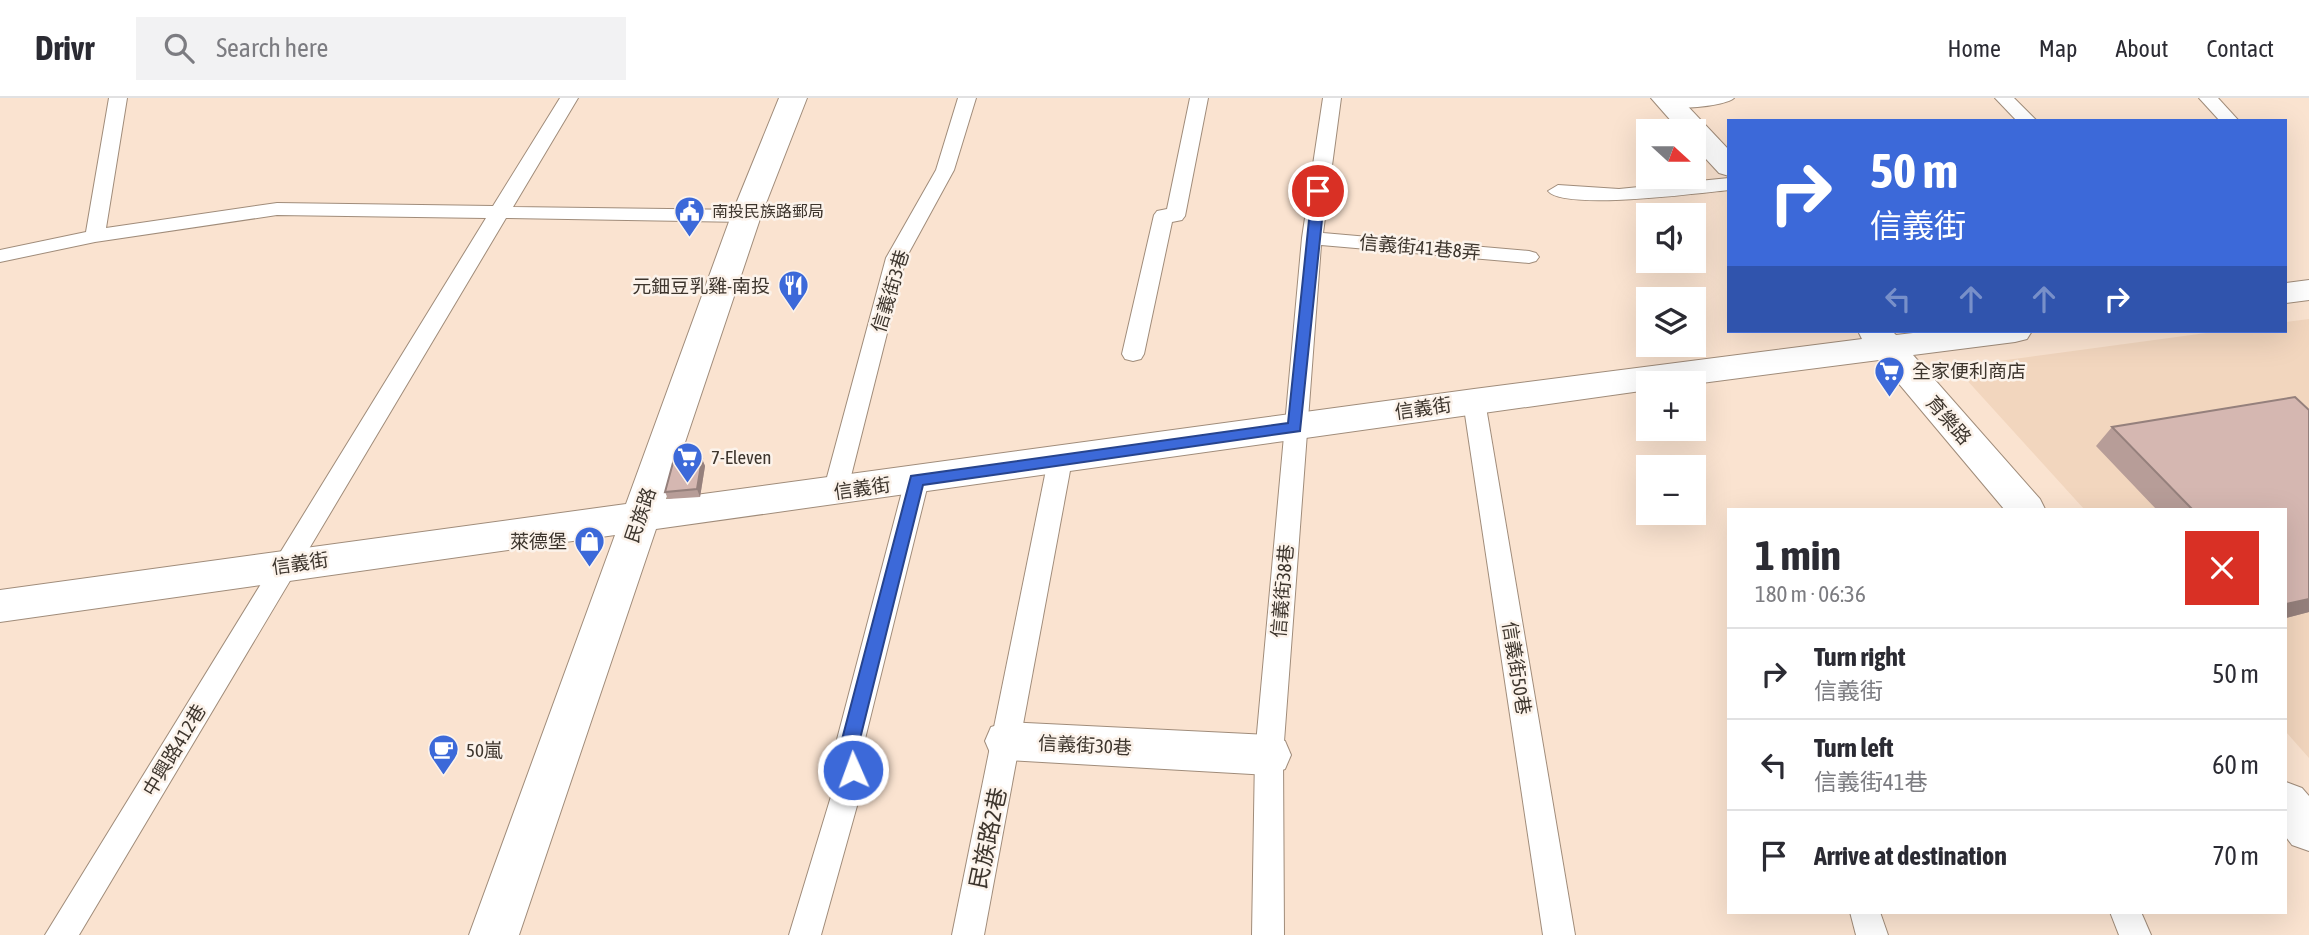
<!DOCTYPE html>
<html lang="en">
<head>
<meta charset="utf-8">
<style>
  body { margin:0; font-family:"Asap Condensed","Noto Sans TC",sans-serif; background:#f2f2f3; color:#2b2b33; height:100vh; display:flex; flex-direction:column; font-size:26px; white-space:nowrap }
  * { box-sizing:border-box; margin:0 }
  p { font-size:23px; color:#7c7c81 }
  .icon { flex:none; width:38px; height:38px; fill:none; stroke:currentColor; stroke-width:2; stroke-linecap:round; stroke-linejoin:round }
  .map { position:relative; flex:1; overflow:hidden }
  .sheet { position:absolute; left:1727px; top:410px; width:560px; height:406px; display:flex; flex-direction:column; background:#fff; border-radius:0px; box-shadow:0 7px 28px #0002 }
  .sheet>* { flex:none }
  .banner { position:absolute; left:1727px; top:21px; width:560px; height:214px; border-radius:0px; box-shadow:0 7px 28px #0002; background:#3c69d9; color:#fff; overflow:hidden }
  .needle { width:46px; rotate:111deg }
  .tools { position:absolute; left:1636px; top:21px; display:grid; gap:14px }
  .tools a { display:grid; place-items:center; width:70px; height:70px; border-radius:0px; background:#fff; box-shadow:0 7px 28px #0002; font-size:35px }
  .pin { position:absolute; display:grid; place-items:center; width:60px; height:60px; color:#fff; margin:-30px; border:4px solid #fff; border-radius:50%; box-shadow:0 2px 7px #0007 }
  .me { position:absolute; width:77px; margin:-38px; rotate:358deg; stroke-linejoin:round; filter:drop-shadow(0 0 5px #0008) }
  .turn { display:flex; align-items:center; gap:24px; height:147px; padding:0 28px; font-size:32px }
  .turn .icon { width:91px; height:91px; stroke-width:2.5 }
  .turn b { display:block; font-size:49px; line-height:60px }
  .lanes { display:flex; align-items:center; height:66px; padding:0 28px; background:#0003; justify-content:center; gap:35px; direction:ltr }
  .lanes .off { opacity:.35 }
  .round { display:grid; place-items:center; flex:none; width:74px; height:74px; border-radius:0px; background:#f2f2f3 }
  .head { display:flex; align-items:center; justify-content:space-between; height:119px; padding:0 28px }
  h1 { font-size:42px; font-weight:700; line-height:52px }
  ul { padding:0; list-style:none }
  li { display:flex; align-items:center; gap:21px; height:91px; padding:0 28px; border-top:2px solid #e1e1e2 }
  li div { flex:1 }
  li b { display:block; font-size:26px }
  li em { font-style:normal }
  header { display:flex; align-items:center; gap:42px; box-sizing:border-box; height:98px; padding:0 35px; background:#fff; border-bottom:2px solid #e1e1e2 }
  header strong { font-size:33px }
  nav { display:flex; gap:38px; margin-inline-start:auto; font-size:24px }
  .search { width:490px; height:63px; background:#f2f2f3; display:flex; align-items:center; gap:18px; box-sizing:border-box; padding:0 24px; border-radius:0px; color:#7c7c81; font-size:26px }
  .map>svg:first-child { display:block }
  .built { fill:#f2d6be }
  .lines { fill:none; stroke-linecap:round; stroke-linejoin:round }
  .lane-casing { stroke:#a08c7a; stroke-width:2 }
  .street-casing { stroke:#a08c7a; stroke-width:2 }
  .lane { fill:#fff; fill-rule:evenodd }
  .street { fill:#fff; fill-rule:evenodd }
  .wall { fill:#b79d98 }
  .shaded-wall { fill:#95807c }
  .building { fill:#d5b7b1; stroke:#95807c; stroke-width:2 }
  .route { fill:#3c69d9; stroke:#27448d; stroke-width:2 }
  .labels { text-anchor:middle; stroke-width:5; stroke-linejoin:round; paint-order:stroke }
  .far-poi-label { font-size:16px; fill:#3d352d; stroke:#fcf3eb; text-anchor:start }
  .street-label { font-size:19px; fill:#3d352d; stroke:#fcf3eb }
  .poi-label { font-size:19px; fill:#3d352d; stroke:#fcf3eb; text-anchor:start }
  .near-street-label { font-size:23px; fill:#3d352d; stroke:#fcf3eb }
</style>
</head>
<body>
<header>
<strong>Drivr</strong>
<div class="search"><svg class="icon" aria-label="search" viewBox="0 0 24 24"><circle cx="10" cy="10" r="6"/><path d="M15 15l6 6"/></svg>Search here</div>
<nav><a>Home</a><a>Map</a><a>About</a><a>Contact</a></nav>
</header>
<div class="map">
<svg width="2309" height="837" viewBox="0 0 2309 837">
  <rect width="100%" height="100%" fill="#fae3d0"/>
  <!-- built -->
  <polygon class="built" points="2309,221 2309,660 2286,634 2286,411 2084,411 1955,269 2221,233 2286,233 2286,224"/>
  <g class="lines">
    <defs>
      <g id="lane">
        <polygon points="109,0 127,0 106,130 277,105 493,108 560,0 578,0 513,109 746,112 756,118 746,124 506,120 79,837 45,837 486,120 277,117 95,144 0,164 0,152 86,134"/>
        <polygon points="958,0 976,0 954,72 906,160 847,394 844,400 835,403 826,400 823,394 886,160 936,72"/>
        <polygon points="1190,0 1208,0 1185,118 1182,122 1172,124 1144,256 1141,261 1133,263 1125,261 1122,256 1154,117 1157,113 1167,111"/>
        <polygon points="1323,0 1341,0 1323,135 1529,153 1536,155 1539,159 1536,163 1529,165 1321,147 1283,657 1284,837 1252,837 1255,657 1302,140"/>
        <path d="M1677,0H1734C1726,8 1669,14 1661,6L1664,2Z"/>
        <polygon points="1995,0 2014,0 2037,23 2017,23"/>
        <polygon points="2199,0 2218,0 2239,23 2220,23"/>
        <path d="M1729,80V92C1700,95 1564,113 1548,93L1558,87L1619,91Z"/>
        <polygon points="1474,295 1482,297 1485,303 1575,837 1543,837 1463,303 1466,297"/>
        <polygon points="1060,353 1068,356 1072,362 984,837 952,837 1048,362 1052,356"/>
        <polygon points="917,373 925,376 929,382 863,649 867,672 821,837 789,837 839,672 835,649 905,382 909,376"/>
        <polygon points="1850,814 1880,814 1888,837 1856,837"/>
        <polygon points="2110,814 2141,814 2151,837 2119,837"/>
      </g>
      <g id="street">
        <polygon points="779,0 807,0 761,118 666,401 1474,291 1862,241 1858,233 1892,233 1896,237 1930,233 2032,233 2027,241 2015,244 1913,257 2040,401 2045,411 2004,411 1879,262 1694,286 1648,285 1648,292 656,431 519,837 469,837 615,437 0,524 0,492 626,406 731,118"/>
        <polygon points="1651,0 1680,0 1729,52 1729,78 1719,75 1694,48 1694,33 1680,33"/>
        <polygon points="2309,182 2309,202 2286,205 2286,185"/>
        <polygon points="1007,624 1269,637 1285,643 1291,657 1285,671 1269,677 1007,662 991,657 985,643 991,629"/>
        <polygon points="2286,684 2302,690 2309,698 2309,753 2292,747 2286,739"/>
      </g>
    </defs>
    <!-- lane casing -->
    <use href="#lane" class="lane-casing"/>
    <!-- street casing -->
    <use href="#street" class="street-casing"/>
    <!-- lane -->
    <use href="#lane" class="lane"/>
    <!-- street -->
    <use href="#street" class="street"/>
  </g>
  <!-- wall -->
  <g class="wall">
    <polygon points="2309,312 2309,514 2286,520 2286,411 2156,411 2096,348 2112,329"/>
    <polygon points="702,361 705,368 700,399 668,401 665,394"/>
  </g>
  <!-- shaded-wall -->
  <g class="shaded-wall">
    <polygon points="702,361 705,368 700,399 697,391"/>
    <polygon points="2309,501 2309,514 2286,520 2286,506"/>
  </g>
  <!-- building -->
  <g class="building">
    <polygon points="2295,299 2309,312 2309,501 2286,506 2286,411 2192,411 2112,329"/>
    <polygon points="674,361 702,361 697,391 665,394"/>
  </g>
  <!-- route -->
  <polygon class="route" points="1318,89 1325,93 1300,333 923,387 858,649 862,672 859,678 853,681 846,678 840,649 911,378 1288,325 1312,93"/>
  <!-- icons -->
  <defs>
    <symbol id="civic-pin" viewBox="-11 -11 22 30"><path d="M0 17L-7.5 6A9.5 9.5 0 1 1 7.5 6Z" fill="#3c69d9" stroke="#fcf3eb"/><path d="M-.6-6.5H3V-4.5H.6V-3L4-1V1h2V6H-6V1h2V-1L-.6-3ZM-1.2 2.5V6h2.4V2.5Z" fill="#fff"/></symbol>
    <symbol id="restaurant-pin" viewBox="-11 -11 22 30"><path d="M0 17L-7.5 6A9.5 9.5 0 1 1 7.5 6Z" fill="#3c69d9" stroke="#fcf3eb"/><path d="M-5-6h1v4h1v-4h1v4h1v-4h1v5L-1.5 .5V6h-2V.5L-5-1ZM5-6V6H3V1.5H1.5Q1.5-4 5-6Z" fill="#fff"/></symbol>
    <symbol id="supermarket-pin" viewBox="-11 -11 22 30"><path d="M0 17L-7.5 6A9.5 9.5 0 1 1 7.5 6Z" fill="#3c69d9" stroke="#fcf3eb"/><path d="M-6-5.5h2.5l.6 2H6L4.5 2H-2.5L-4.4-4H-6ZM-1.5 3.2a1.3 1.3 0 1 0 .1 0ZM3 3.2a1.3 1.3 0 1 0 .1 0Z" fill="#fff"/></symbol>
    <symbol id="shop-pin" viewBox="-11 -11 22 30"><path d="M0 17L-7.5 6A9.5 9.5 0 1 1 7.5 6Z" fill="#3c69d9" stroke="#fcf3eb"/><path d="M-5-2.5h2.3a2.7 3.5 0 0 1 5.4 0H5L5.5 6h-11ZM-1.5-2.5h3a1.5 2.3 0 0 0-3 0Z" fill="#fff"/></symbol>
    <symbol id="cafe-pin" viewBox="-11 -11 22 30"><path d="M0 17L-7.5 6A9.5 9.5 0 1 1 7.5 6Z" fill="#3c69d9" stroke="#fcf3eb"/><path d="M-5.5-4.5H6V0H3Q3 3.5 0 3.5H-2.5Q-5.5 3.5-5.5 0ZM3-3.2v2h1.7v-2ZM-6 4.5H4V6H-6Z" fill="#fff"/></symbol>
  </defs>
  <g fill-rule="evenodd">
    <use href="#civic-pin" x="672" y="96" width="35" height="47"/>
    <use href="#restaurant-pin" x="776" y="170" width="35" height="47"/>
    <use href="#supermarket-pin" x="1872" y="256" width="35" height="47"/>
    <use href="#supermarket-pin" x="670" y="342" width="35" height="47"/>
    <use href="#shop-pin" x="572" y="426" width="35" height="47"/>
    <use href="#cafe-pin" x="426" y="634" width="35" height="47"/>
  </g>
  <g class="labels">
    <!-- far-poi labels -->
    <g class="far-poi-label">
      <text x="712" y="119">南投民族路郵局</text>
    </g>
    <!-- street labels -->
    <g class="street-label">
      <text transform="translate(1420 149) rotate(5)" y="7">信義街41巷8弄</text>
      <text transform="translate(890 193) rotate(-73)" y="7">信義街3巷</text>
      <text transform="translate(1423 310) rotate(-8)" y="7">信義街</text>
      <text transform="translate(1949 322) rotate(49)" y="7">育樂路</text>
      <text transform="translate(862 390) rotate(-8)" y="7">信義街</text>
      <text transform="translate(640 417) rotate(-71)" y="7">民族路</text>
      <text transform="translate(300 465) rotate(-8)" y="7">信義街</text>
      <text transform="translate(1282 493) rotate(-85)" y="7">信義街38巷</text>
      <text transform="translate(1517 570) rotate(81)" y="7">信義街50巷</text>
      <text transform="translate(1085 647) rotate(3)" y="7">信義街30巷</text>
      <text transform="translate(174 652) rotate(-59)" y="7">中興路412巷</text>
    </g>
    <!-- poi labels -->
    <g class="poi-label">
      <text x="770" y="195" text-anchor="end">元鈿豆乳雞-南投</text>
      <text x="1912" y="280">全家便利商店</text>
      <text x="711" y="366">7-Eleven</text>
      <text x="567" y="450" text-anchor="end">萊德堡</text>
      <text x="466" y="659">50嵐</text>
    </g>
    <!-- near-street labels -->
    <g class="near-street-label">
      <text transform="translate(988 740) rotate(-78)" y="8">民族路2巷</text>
    </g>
  </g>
</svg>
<div class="tools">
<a><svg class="needle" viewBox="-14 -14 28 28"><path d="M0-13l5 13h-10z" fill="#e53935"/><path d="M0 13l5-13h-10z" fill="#7c7c81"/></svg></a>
<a><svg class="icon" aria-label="sound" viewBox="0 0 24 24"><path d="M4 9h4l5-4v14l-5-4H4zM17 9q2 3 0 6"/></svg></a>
<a><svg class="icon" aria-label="layers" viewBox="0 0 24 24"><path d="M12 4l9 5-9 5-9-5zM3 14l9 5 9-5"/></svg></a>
<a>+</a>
<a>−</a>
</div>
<div class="pin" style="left:1318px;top:93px;background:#d93025"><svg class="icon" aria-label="arrive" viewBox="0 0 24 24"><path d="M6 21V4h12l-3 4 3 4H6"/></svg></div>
<svg class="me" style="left:853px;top:672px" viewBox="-20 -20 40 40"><circle r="17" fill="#3c69d9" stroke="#fff" stroke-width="3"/><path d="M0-11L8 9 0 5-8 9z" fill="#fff"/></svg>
<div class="banner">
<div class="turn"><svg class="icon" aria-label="right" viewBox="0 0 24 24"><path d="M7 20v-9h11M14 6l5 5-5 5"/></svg><div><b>50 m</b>信義街</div></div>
<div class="lanes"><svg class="icon off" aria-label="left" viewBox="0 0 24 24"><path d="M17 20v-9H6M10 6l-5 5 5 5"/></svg><svg class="icon off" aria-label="ahead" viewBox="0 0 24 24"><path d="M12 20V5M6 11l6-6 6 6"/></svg><svg class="icon off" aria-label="ahead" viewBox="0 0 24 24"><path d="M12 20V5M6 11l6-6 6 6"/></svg><svg class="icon" aria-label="right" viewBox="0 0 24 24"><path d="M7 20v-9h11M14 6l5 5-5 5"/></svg></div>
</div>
<section class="sheet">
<div class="head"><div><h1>1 min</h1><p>180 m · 06:36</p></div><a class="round" style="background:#d93025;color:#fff"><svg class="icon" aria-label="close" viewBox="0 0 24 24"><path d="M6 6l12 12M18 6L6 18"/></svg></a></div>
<ul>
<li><svg class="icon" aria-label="right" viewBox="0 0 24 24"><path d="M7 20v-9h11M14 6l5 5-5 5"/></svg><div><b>Turn right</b><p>信義街</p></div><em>50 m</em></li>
<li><svg class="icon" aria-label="left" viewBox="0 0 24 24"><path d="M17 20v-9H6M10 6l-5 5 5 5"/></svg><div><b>Turn left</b><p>信義街41巷</p></div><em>60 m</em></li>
<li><svg class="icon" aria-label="arrive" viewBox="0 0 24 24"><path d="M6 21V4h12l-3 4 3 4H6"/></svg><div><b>Arrive at destination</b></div><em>70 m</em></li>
</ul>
</section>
</div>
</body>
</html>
